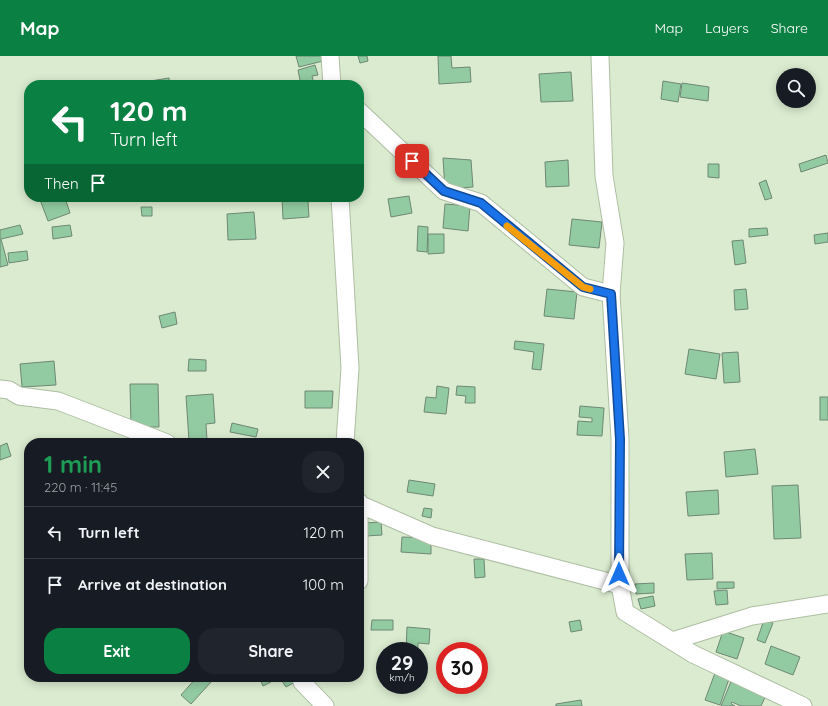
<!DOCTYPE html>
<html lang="en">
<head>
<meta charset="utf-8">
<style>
  body { margin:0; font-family:Quicksand,sans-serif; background:#20242c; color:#f1f3f6; height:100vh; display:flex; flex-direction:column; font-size:15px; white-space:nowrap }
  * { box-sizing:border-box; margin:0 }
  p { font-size:13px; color:#9ea1a6 }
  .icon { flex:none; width:22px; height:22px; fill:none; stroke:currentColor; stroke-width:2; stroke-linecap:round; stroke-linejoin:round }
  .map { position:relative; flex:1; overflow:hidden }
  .panel { position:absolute; left:24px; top:382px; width:340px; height:244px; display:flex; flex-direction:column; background:#171b24; border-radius:16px; box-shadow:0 2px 10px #0003 }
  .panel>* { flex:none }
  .hud { position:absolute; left:24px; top:24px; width:340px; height:122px; border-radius:16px; box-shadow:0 2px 10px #0003; background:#0b8043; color:#fff; overflow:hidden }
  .tools { position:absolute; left:776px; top:12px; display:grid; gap:8px }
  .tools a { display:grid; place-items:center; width:40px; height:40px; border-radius:50%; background:#171b24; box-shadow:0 2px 10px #0003; font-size:20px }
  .speed { position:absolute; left:376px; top:586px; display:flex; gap:8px; font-size:20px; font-weight:700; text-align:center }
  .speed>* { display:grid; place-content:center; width:52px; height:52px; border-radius:50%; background:#171b24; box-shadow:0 2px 10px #0003; line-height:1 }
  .speed small { font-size:10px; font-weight:400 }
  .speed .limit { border:6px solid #d22; background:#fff; color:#111 }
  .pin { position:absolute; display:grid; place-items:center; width:34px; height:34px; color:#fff; margin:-17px; border-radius:8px; box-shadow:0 2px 6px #0006 }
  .me { position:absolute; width:44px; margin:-22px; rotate:0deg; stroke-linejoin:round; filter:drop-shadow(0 0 3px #0008) }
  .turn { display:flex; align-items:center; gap:14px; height:84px; padding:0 20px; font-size:18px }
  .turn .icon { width:52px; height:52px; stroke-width:2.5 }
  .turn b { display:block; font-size:28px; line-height:34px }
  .then { display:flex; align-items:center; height:38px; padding:0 20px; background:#0003; gap:8px; font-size:15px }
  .round { display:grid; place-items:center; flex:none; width:42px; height:42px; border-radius:16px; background:#20242c }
  .head { display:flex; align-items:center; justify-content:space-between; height:68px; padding:0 20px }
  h1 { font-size:24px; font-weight:800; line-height:30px; color:#1e9e55 }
  .action { display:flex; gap:8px; margin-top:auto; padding:8px 20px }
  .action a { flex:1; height:46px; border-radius:16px; background:#0b8043; color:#fff; font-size:16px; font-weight:800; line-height:46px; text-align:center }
  .action a+a { background:#20242c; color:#f1f3f6 }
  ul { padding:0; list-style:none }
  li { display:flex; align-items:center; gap:12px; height:52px; padding:0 20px; border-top:1px solid #363941 }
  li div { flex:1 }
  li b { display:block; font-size:15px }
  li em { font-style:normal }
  header { display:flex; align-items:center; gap:24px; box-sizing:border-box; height:56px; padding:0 20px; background:#0b8043; color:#fff }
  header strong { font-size:19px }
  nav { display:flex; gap:22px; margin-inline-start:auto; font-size:14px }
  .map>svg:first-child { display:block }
  .building { fill:#92cba1; stroke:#6e8874 }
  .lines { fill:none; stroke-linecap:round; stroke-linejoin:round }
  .street-casing { stroke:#aebea3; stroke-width:19 }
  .street { stroke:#fff; stroke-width:17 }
  .route-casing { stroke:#114b97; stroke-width:10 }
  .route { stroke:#1a73e8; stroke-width:7 }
  .slow { stroke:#f59e0b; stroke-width:7 }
</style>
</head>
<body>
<header>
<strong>Map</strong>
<nav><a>Map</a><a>Layers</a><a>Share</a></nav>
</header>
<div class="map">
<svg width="828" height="650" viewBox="0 0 828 650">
  <rect width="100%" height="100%" fill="#daebcf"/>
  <!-- building -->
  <g class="building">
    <polygon points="296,0 325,0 327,4 299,11"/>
    <polygon points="358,0 367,0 368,5 360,7"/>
    <polygon points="438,0 451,0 452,12 470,11 471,26 439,28"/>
    <polygon points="315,9 318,19 312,20 314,28 301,29 298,14"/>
    <polygon points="571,16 573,45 541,46 539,18"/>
    <polygon points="169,22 170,29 144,29 144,26"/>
    <polygon points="663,25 681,28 678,46 661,43"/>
    <polygon points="682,27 709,31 708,45 680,41"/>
    <polygon points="826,99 828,107 801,116 799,108"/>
    <polygon points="443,102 471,104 473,131 445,133"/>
    <polygon points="568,104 569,130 546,131 545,106"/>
    <polygon points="708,108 719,108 719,122 708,121"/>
    <polygon points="766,124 772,142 765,144 759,127"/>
    <polygon points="409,140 412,157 391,161 388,143"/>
    <polygon points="39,141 67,141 65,142 70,157 48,165"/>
    <polygon points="282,141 311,141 312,145 308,146 309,161 283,163"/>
    <polygon points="445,148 470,150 468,175 443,172"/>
    <polygon points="141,151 152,151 152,160 142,160"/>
    <polygon points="254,156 256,183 228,184 227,158"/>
    <polygon points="572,163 602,166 599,192 569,189"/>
    <polygon points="20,169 23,178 1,183 8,209 0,211 0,174"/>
    <polygon points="70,169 72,180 53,183 52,171"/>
    <polygon points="418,170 428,171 427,196 417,195"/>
    <polygon points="767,172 768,179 749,181 749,173"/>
    <polygon points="828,177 828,186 815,188 814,179"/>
    <polygon points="428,178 444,178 444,197 428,198"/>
    <polygon points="743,184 746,207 735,209 732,185"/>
    <polygon points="27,195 28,204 9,207 8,197"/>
    <polygon points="547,233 577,236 574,263 544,260"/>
    <polygon points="746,233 748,253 735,254 734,234"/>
    <polygon points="175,256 177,268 162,272 159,260"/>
    <polygon points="515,285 544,288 541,314 532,313 534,296 514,293"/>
    <polygon points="689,293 720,298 716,323 685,318"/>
    <polygon points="738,296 740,326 724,327 722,297"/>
    <polygon points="189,303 206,304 206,315 188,315"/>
    <polygon points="54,305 56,329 22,331 20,308"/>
    <polygon points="130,328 158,328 159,371 131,371"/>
    <polygon points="437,330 449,332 446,358 424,356 426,341 436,342"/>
    <polygon points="457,330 475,331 475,347 465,347 466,340 456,339"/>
    <polygon points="305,335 333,335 332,352 305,352"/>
    <polygon points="213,338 215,367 206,368 207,384 189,385 186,340"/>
    <rect x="820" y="341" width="8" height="23"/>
    <polygon points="580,350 604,352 602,380 577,379 578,365 592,366 592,362 579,361"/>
    <polygon points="232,367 258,373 256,381 230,376"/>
    <polygon points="7,387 11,400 0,404 0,390"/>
    <polygon points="755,393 758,418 726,421 724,396"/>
    <polygon points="409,424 435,428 433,440 407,436"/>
    <polygon points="798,429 801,482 774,483 772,430"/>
    <polygon points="718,434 719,458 688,460 686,436"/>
    <polygon points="424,452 432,453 431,462 422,460"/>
    <polygon points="381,466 382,479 366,480 365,467"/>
    <polygon points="402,481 431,482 431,498 401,496"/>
    <polygon points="712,497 713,523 687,524 685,498"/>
    <polygon points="474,503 484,503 485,521 475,522"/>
    <polygon points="717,526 734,526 734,532 717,533"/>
    <polygon points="654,527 654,537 636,538 635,528"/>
    <polygon points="727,534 728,548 716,549 714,535"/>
    <polygon points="653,540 655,550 641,553 638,543"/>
    <polygon points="372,564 393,564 393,574 371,574"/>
    <polygon points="580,564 582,574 571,576 569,566"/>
    <polygon points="764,564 773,567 765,587 757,584"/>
    <polygon points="407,571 430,573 429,588 418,587 418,595 406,595"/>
    <polygon points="723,575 744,582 737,603 716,596"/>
    <polygon points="771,590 800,601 793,619 765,608"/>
    <polygon points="715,617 729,623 720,649 705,644"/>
    <polygon points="197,621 206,621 211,626 191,648 181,639"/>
    <polygon points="259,621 268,621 271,626 263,630"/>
    <polygon points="271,621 293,621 295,626 286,631 280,622 274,626"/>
    <polygon points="732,623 767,637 761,650 741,650 732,646 731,648 735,650 721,650"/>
    <polygon points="581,644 582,650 556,650 556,648"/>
  </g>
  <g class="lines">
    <defs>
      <g id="street">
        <polyline points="330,0 332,29"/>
        <polyline points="600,0 604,120 615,187 611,238 620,383 620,529 625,556 693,598 803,650"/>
        <polyline points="359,55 444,135 481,147 583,231 611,238"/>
        <polyline points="340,141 350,312 345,387"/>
        <polyline points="0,333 9,334 19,340 58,345 167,387"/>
        <polyline points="359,446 359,525"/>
        <polyline points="359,448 432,480 620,529"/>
        <polyline points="672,585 752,560 828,548"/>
        <polyline points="301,621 302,626 325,650"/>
      </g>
    </defs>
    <!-- street casing -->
    <use href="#street" class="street-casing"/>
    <!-- street -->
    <use href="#street" class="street"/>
  </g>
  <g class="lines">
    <defs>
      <polyline id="route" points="412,105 444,135 481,147 583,231 611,238 620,383 619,518"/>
    </defs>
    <!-- route casing -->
    <use href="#route" class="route-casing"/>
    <!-- route -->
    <use href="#route" class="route"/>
    <!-- slow -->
    <polyline class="slow" points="507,170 583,231 590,233"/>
  </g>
</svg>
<div class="tools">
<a><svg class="icon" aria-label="search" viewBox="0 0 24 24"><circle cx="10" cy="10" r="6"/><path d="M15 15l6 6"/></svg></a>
</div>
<div class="speed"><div>29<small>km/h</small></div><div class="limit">30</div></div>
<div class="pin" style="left:412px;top:105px;background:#d93025"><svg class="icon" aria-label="arrive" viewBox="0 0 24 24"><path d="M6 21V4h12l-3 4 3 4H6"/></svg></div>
<svg class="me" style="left:619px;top:518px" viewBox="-20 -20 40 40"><path d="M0-17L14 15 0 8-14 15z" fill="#1a73e8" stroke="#fff" stroke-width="4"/></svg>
<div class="hud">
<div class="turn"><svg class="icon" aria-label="left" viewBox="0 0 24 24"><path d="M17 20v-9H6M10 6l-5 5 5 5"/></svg><div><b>120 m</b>Turn left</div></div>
<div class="then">Then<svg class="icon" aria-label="arrive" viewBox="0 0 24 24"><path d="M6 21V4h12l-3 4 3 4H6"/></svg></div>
</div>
<section class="panel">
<div class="head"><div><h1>1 min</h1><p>220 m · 11:45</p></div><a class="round"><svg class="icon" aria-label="close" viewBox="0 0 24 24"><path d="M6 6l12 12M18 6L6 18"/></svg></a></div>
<ul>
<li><svg class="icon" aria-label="left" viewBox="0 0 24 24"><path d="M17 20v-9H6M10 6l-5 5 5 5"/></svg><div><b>Turn left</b></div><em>120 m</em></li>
<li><svg class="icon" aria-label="arrive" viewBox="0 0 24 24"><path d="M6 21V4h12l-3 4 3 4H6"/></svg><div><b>Arrive at destination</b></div><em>100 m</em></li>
</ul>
<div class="action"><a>Exit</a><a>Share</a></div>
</section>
</div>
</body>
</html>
